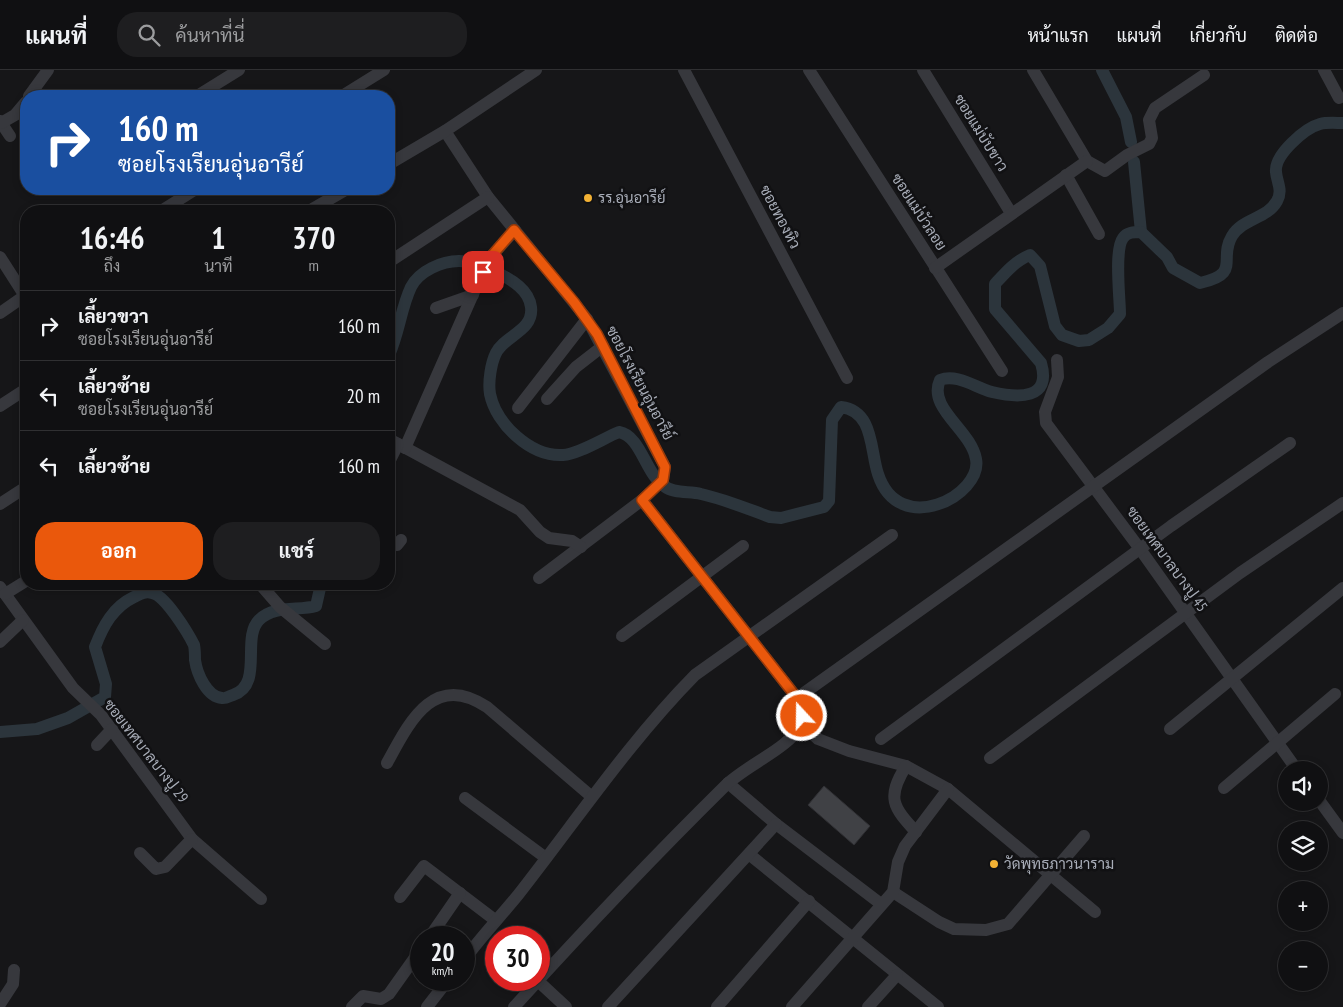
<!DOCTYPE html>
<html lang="th">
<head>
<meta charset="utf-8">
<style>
  body { margin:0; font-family:"PT Sans Narrow",Sarabun,sans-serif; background:#1e1e20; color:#f1f3f6; height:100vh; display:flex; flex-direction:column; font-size:19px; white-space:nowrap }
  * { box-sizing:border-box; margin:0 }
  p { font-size:16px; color:#9c9d9f }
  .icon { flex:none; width:28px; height:28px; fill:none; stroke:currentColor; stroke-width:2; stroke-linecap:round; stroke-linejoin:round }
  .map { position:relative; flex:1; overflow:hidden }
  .side { position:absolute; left:20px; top:135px; width:375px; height:385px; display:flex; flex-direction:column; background:#101012; border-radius:20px; box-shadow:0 2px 8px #0003,0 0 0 1px #303032 }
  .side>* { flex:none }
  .guide { position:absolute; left:20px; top:20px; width:375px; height:105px; border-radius:20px; box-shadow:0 2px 8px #0003,0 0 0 1px #303032; background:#1a4fa0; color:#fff; overflow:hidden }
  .fabs { position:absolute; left:1278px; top:691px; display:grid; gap:10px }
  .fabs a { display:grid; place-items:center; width:50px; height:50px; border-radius:50%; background:#101012; box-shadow:0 2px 8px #0003,0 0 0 1px #303032; font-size:25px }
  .speed { position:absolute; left:410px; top:856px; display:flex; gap:10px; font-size:25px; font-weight:700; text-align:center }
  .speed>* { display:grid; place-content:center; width:65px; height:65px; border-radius:50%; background:#101012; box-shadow:0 2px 8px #0003,0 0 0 1px #303032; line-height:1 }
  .speed small { font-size:12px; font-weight:400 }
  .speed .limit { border:8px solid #d22; background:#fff; color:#111 }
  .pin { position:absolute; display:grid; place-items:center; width:42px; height:42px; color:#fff; margin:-21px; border-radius:10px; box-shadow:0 2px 8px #0006 }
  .me { position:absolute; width:55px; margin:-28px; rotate:339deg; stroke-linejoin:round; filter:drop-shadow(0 0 4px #0008) }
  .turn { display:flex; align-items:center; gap:18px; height:105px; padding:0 15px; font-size:22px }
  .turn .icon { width:65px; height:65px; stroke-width:2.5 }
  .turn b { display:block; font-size:35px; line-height:42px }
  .eta { display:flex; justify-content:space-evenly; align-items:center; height:85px; text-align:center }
  .eta b { font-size:30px; font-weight:700; line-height:35px }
  .cta { display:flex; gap:10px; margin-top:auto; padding:10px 15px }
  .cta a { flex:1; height:58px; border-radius:20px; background:#ea580c; color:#fff; font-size:20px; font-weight:700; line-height:58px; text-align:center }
  .cta a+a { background:#1e1e20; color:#f1f3f6 }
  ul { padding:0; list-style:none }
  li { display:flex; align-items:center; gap:15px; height:70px; padding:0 15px; border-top:1px solid #303032 }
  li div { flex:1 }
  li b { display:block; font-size:19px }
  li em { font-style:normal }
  header { display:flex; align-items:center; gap:30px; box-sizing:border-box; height:70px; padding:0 25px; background:#101012; border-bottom:1px solid #303032 }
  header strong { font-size:24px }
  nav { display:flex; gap:28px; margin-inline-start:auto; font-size:18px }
  .search { width:350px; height:45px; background:#1e1e20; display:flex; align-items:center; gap:12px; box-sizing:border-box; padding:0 18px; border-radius:20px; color:#9c9d9f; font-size:19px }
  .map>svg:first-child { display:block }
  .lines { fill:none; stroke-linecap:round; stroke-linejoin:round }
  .canal { stroke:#2c353c; stroke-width:12 }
  .building { fill:#404145; stroke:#303034 }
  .minor { stroke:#37383d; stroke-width:12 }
  .route-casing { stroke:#983908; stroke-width:12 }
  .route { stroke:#ea580c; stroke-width:9 }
  .poi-dot { fill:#f2b134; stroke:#111113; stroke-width:2 }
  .labels { text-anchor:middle; stroke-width:5; stroke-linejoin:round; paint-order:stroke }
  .street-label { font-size:15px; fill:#a8adb8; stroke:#111113 }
  .poi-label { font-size:15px; fill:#a8adb8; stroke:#111113; text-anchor:start }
</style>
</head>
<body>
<header>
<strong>แผนที่</strong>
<div class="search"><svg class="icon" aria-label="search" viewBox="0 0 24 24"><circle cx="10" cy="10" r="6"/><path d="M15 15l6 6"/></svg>ค้นหาที่นี่</div>
<nav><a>หน้าแรก</a><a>แผนที่</a><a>เกี่ยวกับ</a><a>ติดต่อ</a></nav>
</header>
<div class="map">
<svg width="1343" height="937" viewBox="0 0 1343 937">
  <rect width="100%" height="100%" fill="#161618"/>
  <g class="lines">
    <!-- canal -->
    <g class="canal">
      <polyline points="1102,0 1126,47 1131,72"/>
      <polyline points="1134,92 1141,162"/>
      <path d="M389,285C399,263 401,238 411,217C419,201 442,191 459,191C472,191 486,198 498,203C512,210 529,220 531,237C534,261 505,265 496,283C491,293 488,312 490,324C496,354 531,387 563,385C579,384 604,368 619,362C641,366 645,403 664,416C674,424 689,421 701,424C724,429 748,439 770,447L781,448L824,437L829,431L832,350L841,337C874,341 870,380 878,404C899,469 983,425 976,389C971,360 927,338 940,310C957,303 976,318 992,322C1018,328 1052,330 1041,293L995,239V214C1005,203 1015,191 1030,185L1040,196L1055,256L1062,265L1079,271L1089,270L1108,258L1120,244C1120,228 1114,180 1123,168C1127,162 1134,162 1141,162L1167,187L1173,198L1200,213C1242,204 1218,189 1232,166C1243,148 1267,149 1277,131C1283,120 1277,113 1276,102C1274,85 1305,58 1320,54C1327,52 1336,53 1343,53"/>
      <path d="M0,662L37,659L68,648L105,627L106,614L95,577C103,556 113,537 134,527C140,524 145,521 152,523C165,525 188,563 194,575C195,580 195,585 195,590C197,604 207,627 222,628C225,629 230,626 233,625C264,615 241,568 259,550C274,535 298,541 316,536L321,514"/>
    </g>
  </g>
  <!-- building -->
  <polygon class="building" points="824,716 870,756 854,775 808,735"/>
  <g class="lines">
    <!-- minor -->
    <g class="minor">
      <polyline points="684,0 847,308"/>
      <polyline points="809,0 1002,301"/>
      <polyline points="923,0 1011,143"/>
      <polyline points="1033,0 1087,91 1105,101 1127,85 1149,74 1152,68 1149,50 1155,38 1204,5"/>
      <polyline points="1324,0 1339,28"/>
      <polyline points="29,26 48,0"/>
      <polyline points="197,26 239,0"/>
      <polyline points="342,26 384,0"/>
      <polyline points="0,51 10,66"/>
      <polyline points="1,53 15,45 26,32"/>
      <polyline points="445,61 488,127 587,249 665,397 663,410 642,430 539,508"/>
      <polyline points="389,94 445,61 536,0"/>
      <polyline points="1066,105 1099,164"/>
      <polyline points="161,141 196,119"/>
      <polyline points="309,141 347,119"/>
      <polyline points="0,187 25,226"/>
      <polyline points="389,192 488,127"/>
      <polyline points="935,198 1087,91"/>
      <polyline points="436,238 473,225"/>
      <polyline points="0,243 26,225"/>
      <polyline points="1057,290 1058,307 1045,342 1046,353 1140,479 1297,700"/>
      <polyline points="547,329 576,297 603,276"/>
      <polyline points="0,336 26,319"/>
      <polyline points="518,338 587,249"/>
      <polyline points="389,369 520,440 540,462 549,468 572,471 581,477"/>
      <polyline points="405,378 488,190 515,160"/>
      <polyline points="389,392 398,374"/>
      <polyline points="0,434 26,417"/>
      <polyline points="389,473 397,475 401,470"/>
      <polyline points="260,514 280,537 325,574"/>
      <polyline points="0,517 73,618 101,645 192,769 261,829"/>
      <polyline points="5,524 26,511"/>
      <polyline points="622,566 743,476"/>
      <polyline points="0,572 23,550"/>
      <polyline points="797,628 1268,292 1343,243"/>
      <polyline points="802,654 818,669 849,681 906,696 948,719 1095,842"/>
      <polyline points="1170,659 1343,518"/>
      <polyline points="881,669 1171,456 1290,373"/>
      <polyline points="97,675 112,659"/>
      <polyline points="990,688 1240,503 1343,433"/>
      <path d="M387,693C409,653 433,601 487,637L592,727"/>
      <path d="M906,696C886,728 893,737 916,762"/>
      <polyline points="728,713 776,754 881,834"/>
      <polyline points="1224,718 1335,624"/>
      <polyline points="465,728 546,788"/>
      <polyline points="1319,730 1343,763"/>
      <polyline points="140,783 156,799 165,797 192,769"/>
      <polyline points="750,785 938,937"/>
      <polyline points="893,822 939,852 954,859 986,860 1008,854 1084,766"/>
      <polyline points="400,827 424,796 495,850"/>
      <polyline points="429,868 460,823"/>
      <path d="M464,890C481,867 500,847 518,825C576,751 629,672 695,605L892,465"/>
      <polyline points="538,911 566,937"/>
      <polyline points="0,934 13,914 14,900"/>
      <polyline points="352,937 363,926 381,929 389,924 421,879"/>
      <polyline points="427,937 448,910"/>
      <path d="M514,937C583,861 653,787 726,715C748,694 788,679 802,654L797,628L642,430"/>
      <polyline points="608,937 776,754"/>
      <polyline points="717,937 809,831"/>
      <polyline points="792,937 893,822 898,792 905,776 948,719"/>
      <polyline points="868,937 897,905"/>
    </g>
  </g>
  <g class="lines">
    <defs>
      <polyline id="route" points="483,202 488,190 514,160 574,232 597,264 665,397 663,410 642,430 797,628 802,646"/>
    </defs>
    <!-- route casing -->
    <use href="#route" class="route-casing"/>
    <!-- route -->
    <use href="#route" class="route"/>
  </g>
  <!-- markers -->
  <g class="poi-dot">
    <circle cx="588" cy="128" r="5"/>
    <circle cx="994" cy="794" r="5"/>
  </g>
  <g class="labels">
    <!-- street labels -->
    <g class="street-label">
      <text transform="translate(981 63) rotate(58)" y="5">ซอยแม่บับขาว</text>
      <text transform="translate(919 142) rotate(57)" y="5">ซอยแม่บัวลอย</text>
      <text transform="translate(780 147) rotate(62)" y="5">ซอยทองหิว</text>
      <text transform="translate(640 313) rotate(62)" y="5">ซอยโรงเรียนอุ่นอารีย์</text>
      <text transform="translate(1167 489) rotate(54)" y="5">ซอยเทศบาลบางปู 45</text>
      <text transform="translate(146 681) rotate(52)" y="5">ซอยเทศบาลบางปู 29</text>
    </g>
    <!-- poi labels -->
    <g class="poi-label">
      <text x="598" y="133">รร.อุ่นอารีย์</text>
      <text x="1004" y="799">วัดพุทธภาวนาราม</text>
    </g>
  </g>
</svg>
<div class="fabs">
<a><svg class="icon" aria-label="sound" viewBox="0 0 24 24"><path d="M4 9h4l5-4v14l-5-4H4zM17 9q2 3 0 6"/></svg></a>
<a><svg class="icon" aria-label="layers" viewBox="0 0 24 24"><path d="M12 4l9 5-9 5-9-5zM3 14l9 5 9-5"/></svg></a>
<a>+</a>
<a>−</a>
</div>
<div class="speed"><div>20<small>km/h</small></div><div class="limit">30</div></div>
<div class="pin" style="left:483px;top:202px;background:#d93025"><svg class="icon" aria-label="arrive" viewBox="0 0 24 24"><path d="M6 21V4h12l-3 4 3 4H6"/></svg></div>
<svg class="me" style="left:802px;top:646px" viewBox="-20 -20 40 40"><circle r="17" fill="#ea580c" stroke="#fff" stroke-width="3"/><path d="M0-11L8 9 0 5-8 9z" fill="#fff"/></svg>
<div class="guide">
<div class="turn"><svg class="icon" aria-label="right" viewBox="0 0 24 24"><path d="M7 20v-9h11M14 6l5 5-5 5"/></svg><div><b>160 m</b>ซอยโรงเรียนอุ่นอารีย์</div></div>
</div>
<section class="side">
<div class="eta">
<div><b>16:46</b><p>ถึง</p></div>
<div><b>1</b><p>นาที</p></div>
<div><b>370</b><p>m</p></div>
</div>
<ul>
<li><svg class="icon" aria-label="right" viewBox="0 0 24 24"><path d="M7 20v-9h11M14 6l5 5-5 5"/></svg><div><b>เลี้ยวขวา</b><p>ซอยโรงเรียนอุ่นอารีย์</p></div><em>160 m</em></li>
<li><svg class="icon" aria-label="left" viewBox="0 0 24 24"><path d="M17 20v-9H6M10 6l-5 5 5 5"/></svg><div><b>เลี้ยวซ้าย</b><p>ซอยโรงเรียนอุ่นอารีย์</p></div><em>20 m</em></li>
<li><svg class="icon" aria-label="left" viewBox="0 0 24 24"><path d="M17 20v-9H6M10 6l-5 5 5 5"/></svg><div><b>เลี้ยวซ้าย</b></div><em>160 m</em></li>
</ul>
<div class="cta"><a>ออก</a><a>แชร์</a></div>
</section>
</div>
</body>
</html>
